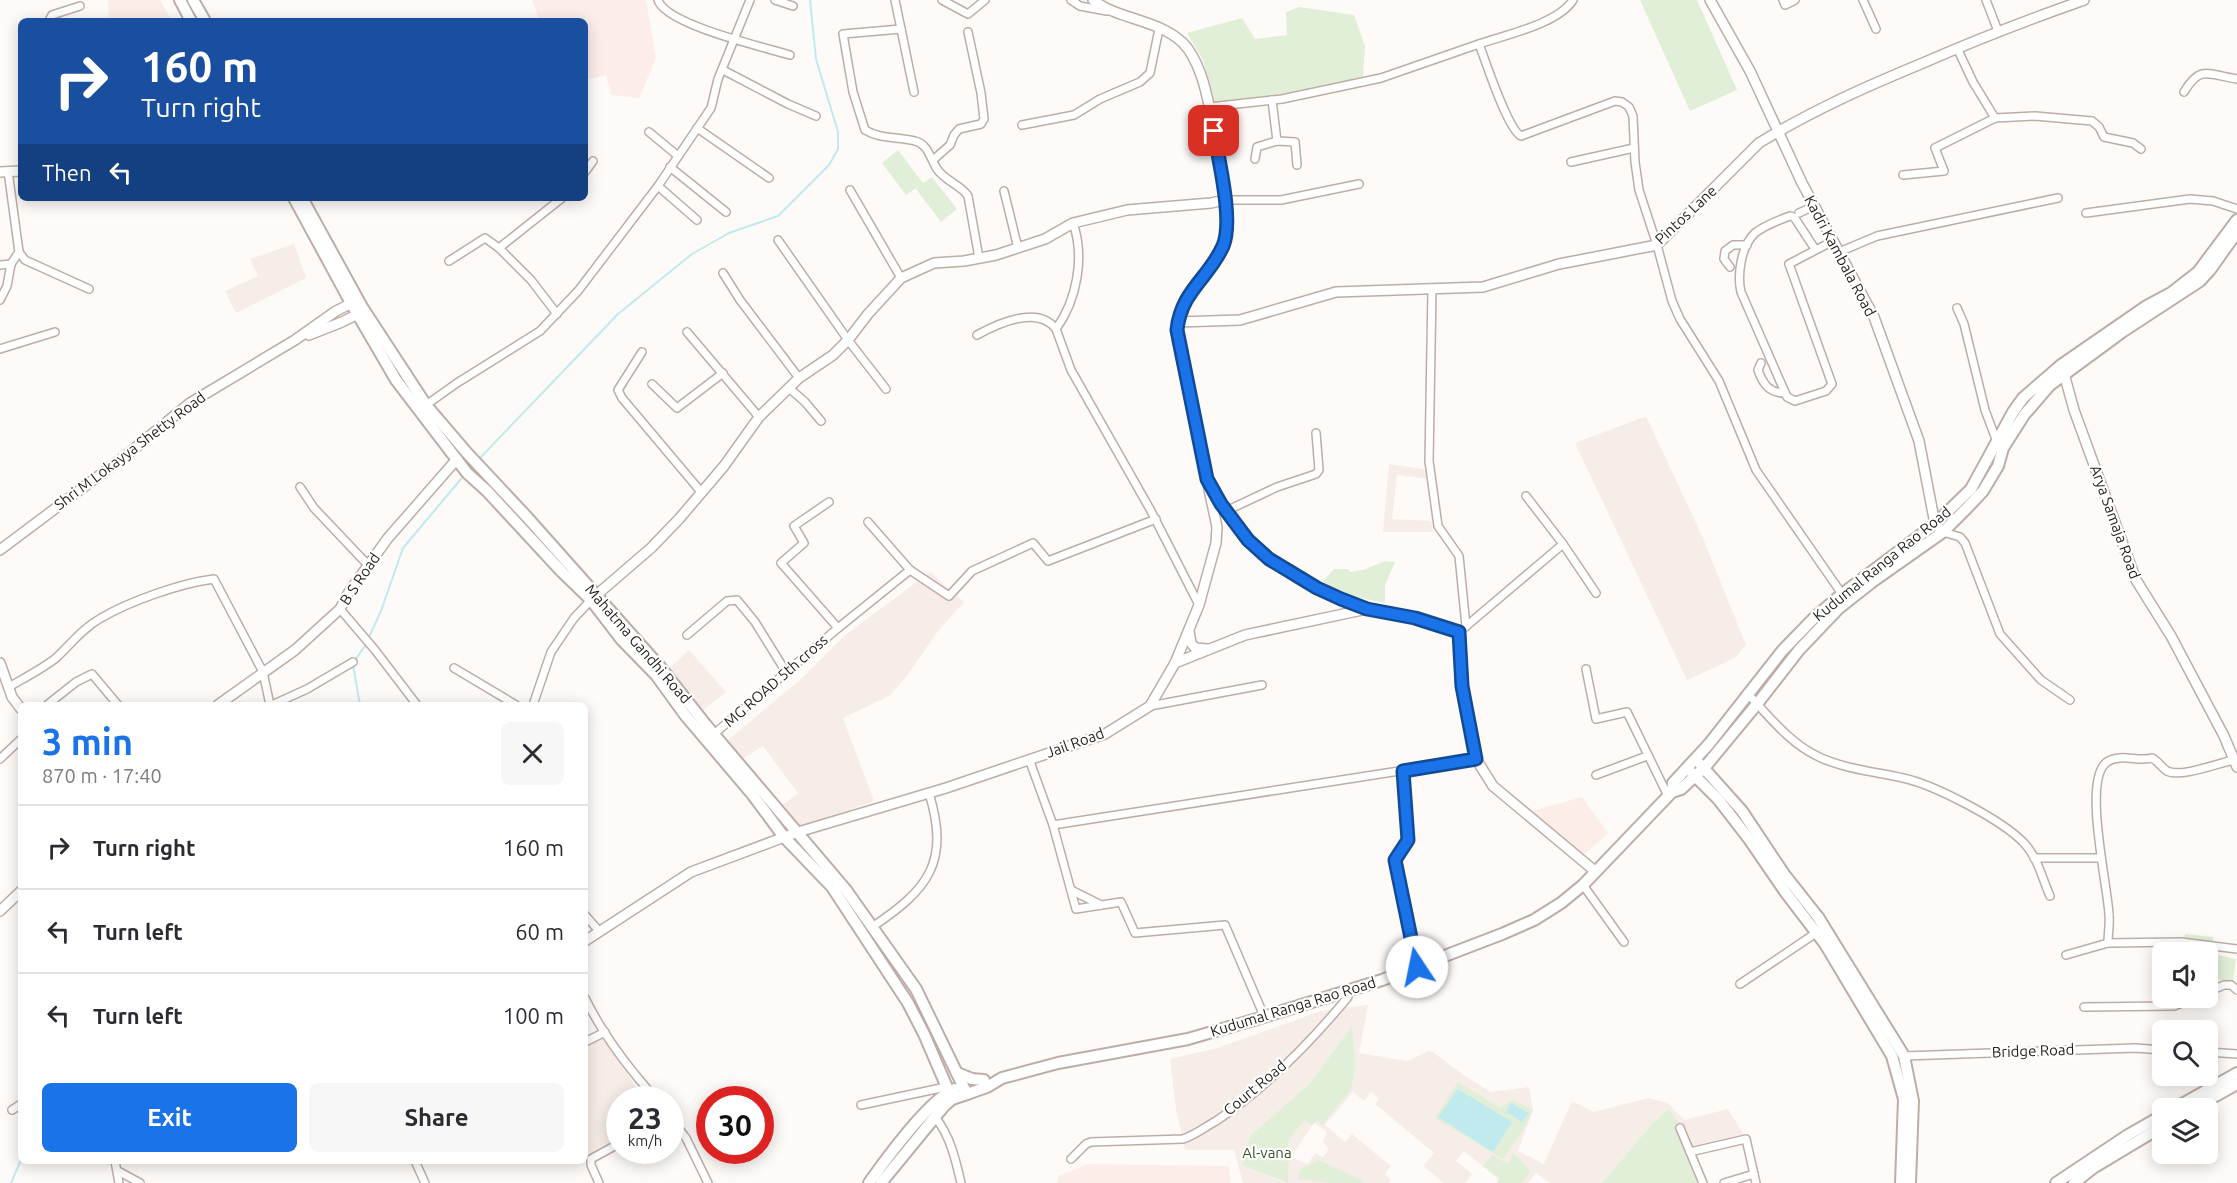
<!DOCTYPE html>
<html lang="en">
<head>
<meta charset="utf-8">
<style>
  body { margin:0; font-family:Ubuntu,sans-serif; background:#f7f7f7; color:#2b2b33; height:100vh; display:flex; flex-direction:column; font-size:22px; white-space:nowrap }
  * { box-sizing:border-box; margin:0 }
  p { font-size:20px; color:#7c7c81 }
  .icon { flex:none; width:33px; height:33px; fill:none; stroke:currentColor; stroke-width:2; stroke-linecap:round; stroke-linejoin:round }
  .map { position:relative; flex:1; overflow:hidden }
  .details { position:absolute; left:18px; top:702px; width:570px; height:462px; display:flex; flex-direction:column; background:#fff; border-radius:9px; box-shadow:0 3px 15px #0003 }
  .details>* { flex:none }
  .top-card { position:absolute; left:18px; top:18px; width:570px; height:183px; border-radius:9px; box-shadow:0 3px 15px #0003; background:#1a4fa0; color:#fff; overflow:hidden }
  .controls { position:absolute; left:2152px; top:942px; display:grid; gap:12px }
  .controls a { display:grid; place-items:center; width:66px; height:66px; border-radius:9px; background:#fff; box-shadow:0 3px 15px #0003; font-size:30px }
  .speed { position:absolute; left:606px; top:1086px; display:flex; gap:12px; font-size:30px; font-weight:700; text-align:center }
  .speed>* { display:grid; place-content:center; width:78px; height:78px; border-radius:50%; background:#fff; box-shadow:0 3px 15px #0003; line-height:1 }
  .speed small { font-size:15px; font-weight:400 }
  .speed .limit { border:9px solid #d22; background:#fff; color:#111 }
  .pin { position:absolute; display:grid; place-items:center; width:51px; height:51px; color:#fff; margin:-26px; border-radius:12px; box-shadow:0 3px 9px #0006 }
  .me { position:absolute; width:66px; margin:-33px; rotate:349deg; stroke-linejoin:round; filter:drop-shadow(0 0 4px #0008) }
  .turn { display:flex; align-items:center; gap:21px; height:126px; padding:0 24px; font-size:27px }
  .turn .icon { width:78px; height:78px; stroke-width:2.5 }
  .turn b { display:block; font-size:42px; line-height:51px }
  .then { display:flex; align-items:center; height:57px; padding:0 24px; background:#0003; gap:12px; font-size:22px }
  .round { display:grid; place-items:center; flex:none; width:63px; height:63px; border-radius:9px; background:#f7f7f7 }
  .headline { display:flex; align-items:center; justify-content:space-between; height:102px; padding:0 24px }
  h1 { font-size:36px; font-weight:600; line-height:45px; color:#1a73e8 }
  .button { display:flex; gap:12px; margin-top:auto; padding:12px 24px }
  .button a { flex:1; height:69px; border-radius:9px; background:#1a73e8; color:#fff; font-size:24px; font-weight:600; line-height:69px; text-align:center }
  .button a+a { background:#f7f7f7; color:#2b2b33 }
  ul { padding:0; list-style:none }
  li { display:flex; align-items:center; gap:18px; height:84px; padding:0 24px; border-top:2px solid #e1e1e2 }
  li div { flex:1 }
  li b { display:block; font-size:22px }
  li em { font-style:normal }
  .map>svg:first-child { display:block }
  .commercial { fill:#fdede9 }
  .industrial { fill:#fdedea }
  .built { fill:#f7ede8; fill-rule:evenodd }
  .green { fill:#e1efd8 }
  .water { fill:#c1eaef }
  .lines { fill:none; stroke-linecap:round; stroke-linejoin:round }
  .stream { stroke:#c1eaef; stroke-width:2 }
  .minor-casing { stroke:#beada6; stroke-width:10 }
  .tertiary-casing { stroke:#beada6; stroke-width:12 }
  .secondary-casing { stroke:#beada6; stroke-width:14 }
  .primary-casing { stroke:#beada6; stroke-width:14 }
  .minor { stroke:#fff; stroke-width:7 }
  .tertiary { stroke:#fff; stroke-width:9 }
  .secondary { stroke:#fff; stroke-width:10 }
  .primary { stroke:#fff; stroke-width:10 }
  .route-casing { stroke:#114b97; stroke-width:15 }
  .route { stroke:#1a73e8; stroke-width:10 }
  .labels { text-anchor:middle; stroke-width:4.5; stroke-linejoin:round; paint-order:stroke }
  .street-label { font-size:15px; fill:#221c19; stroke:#fff }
  .park-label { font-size:15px; fill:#375026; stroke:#fff }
</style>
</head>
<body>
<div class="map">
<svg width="2237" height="1183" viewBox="0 0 2237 1183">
  <rect width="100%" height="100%" fill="#fdfaf8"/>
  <!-- commercial -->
  <g class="commercial">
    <polygon points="108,0 160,0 172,21 109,21"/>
    <polygon points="1582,797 1608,833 1585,854 1575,851 1529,812"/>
    <polygon points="1088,1164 1229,1166 1231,1183 1057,1183 1059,1176"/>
  </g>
  <!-- industrial -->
  <polygon class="industrial" points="532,0 646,0 656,58 639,98 611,95 606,75 585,80 585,21 540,21"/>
  <!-- built -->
  <g class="built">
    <polygon points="294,244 306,278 236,313 225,291 258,276 250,259"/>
    <polygon points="1646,416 1702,536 1746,645 1735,658 1687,680 1575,443"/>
    <polygon points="1389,464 1429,470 1429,479 1397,475 1392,519 1431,521 1433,532 1383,532"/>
    <polygon points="930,572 964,602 938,631 906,677 889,696 843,718 874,801 792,831 774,811 798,793 763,746 741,760 728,740 801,679 844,636"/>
    <polygon points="689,650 726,692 701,712 669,669"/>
    <path d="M1368,1005L1359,1053L1408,1061L1430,1050L1465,1076L1491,1092L1529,1087L1533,1110L1518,1151L1544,1164L1571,1103L1574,1102L1594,1112L1648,1098L1668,1103L1684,1120L1728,1109L1744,1135L1695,1150L1704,1183L1668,1109L1652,1124L1602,1183H1550L1536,1173L1528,1183H1521L1531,1170L1508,1164L1483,1166L1501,1178L1495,1183L1498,1179L1464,1151L1456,1161L1472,1174L1465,1183H1444L1423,1166L1434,1153L1375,1104L1379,1099L1371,1092L1364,1101L1353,1092L1325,1125L1345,1142L1352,1134L1391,1166L1385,1174L1391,1180L1389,1183H1364L1319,1160L1329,1182L1332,1183H1288L1289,1160L1288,1141L1305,1120L1318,1121L1322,1125L1356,1065L1352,1026L1309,1084L1250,1136L1242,1165L1286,1183H1243L1234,1150H1185L1176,1109L1170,1059L1217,1048L1321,1011ZM1314,1123L1327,1132L1323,1142L1329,1149L1323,1157L1315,1153L1308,1164L1291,1157Z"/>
    <polygon points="603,1037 644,1099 620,1100 619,1147 585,1159 585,1047"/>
  </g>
  <!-- green -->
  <g class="green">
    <polygon points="1640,0 1697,0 1737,90 1690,111"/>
    <polygon points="1299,7 1354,15 1365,46 1363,77 1272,100 1215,102 1203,60 1187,33 1242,18 1255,39 1287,35 1286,12"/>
    <polygon points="898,150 923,183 932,177 957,209 941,222 916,189 922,184 906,195 882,163"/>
    <polygon points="1385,561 1395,562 1385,585 1385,603 1338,593 1323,581 1334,569 1348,569 1350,572 1363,570"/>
    <polygon points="2185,934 2213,937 2213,954 2236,959 2233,984 2208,976 2208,952 2183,952"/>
    <polygon points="1352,1026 1356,1065 1351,1090 1322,1125 1318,1121 1311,1125 1305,1120 1288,1141 1289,1160 1288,1183 1242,1165 1250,1136 1309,1084"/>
    <path d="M1458,1082L1501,1108C1513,1094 1519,1103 1533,1110L1524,1129L1503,1159L1435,1118Z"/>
    <polygon points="1668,1109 1688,1134 1690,1149 1701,1183 1602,1183 1652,1124"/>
    <polygon points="1513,1153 1531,1171 1521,1183 1497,1183 1500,1178 1483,1166 1492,1155 1508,1164"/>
    <polygon points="1319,1160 1359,1179 1364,1183 1332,1183 1298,1179 1301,1169"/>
  </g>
  <!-- water -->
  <g class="water">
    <polygon points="1458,1089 1512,1122 1493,1152 1438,1117"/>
    <polygon points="1511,1103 1529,1113 1522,1122 1506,1112"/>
  </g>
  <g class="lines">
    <!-- stream -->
    <g class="stream">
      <polyline points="479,459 618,314 692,254 729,233 778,216 829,165 838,149 838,132 816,59 810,0"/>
      <polyline points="355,660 365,646 381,611 403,548 461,479"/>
      <polyline points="353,665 360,705"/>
      <polyline points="11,1183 21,1160"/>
    </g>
    <defs>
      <g id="minor">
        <path d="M658,0C666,25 764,47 790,55"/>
        <polyline points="775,0 793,6"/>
        <polyline points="895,0 914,92"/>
        <polyline points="942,0 968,14 985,0"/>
        <polyline points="1071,0 1080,6 1107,11"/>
        <polyline points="1783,0 1785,5 1795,0"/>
        <polyline points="1863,0 1876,29"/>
        <polyline points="1986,0 1998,31"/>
        <polyline points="49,21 52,15 80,6"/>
        <path d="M901,29L843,34L853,92L865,130C882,140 897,136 915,141C928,144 930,158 937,169C945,181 961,185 968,196L979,258"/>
        <path d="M1479,44C1505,35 1558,24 1573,0"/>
        <polyline points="1957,48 1973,82 1995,118 2035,116 2092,121 2099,127 2104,137 2133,143 2141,149"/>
        <polyline points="723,70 788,104 816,116"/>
        <path d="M2184,92C2201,64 2208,75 2237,79"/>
        <polyline points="1272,100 1277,141"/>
        <path d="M1210,107L1282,99L1381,78L1479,44C1486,62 1507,128 1521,136L1615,101L1622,102L1629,107L1633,116L1635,162L1639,190L1657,245L1672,301L1680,319L1719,381L1756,470L1842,594"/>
        <polyline points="1022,125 1074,115 1100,99 1140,82 1150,73 1159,29"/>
        <polyline points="697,128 769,178"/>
        <polyline points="649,132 678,156"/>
        <polyline points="1255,159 1257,147 1277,141 1295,142 1297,165"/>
        <polyline points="933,160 950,145 954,135 959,129 981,124 984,119 981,93 968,32"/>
        <polyline points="1571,162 1634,148"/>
        <polyline points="670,167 726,212"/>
        <polyline points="585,172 593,161"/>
        <polyline points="1903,175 1944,171 1935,148 1995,118"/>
        <polyline points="658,186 697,220"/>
        <polyline points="850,190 901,278"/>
        <polyline points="1004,191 1018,248"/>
        <polyline points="1225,200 1281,200 1359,184"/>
        <polyline points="1799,213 1814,206"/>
        <polyline points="2086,213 2190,199 2213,201 2237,209"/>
        <path d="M1073,223C1085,257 1077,300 1056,329L1071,370L1151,511L1199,605"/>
        <polyline points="778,240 848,340 886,389"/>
        <path d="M1815,249L1794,217L1790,216C1779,220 1764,226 1755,233C1741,246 1737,275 1741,292L1787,397L1795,401L1826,391L1832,384L1789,264L1833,241"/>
        <polyline points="19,252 25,260 89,289"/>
        <polyline points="1839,252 1877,236 2058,198"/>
        <polyline points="449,261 485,238 499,248"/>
        <polyline points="0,265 11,264 19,252 8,171"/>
        <polyline points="1730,267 1724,259 1725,251 1733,245 1747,245"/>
        <polyline points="723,273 740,300 799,378"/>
        <polyline points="1432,290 1429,461 1438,526 1459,556 1466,626"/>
        <polyline points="0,300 7,286 11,264"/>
        <polyline points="1957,308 1964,324 1985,410 1997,442"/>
        <polyline points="557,314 531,280 499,248 562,198"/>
        <polyline points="687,332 759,417"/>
        <path d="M977,335C999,323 1038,305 1056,329"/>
        <polyline points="0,349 55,332"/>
        <polyline points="642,352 618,390 622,398 702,493"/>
        <path d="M1761,363L1758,370C1763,384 1769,393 1785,393"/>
        <polyline points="652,384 677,408 723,373"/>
        <polyline points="789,388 805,402 821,421"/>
        <polyline points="426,405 457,383 540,331 578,291 658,186 711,108 718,79 750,0"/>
        <polyline points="300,487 314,508 368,565"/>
        <polyline points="1526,496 1563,544 1596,593"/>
        <polyline points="829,502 794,526 804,543 781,563 838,628"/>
        <polyline points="1226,511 1277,487 1316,474 1319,470 1316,433"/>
        <polyline points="1943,532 1960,537 1965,543 2000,634 2041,680 2070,700"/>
        <polyline points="910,570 949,596 972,571 1033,543 1048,561 1156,519"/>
        <polyline points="340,609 375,650 417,705"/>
        <polyline points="1464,628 1563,544"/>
        <polyline points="687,635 727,601 737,600 755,622 786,672"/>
        <polyline points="454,668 516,705"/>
        <polyline points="1586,669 1596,719 1627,712 1668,796"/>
        <path d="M9,687C24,678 42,669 56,658C71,644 83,628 101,618C130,601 181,583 214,579L263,672L270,705"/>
        <path d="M1747,693C1769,716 1789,743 1819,757C1845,769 1876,772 1903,778C1935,785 2002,820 2024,843C2038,858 2042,878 2050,896"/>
        <polyline points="47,705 76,682 92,674 118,705"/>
        <polyline points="272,705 307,689 353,662"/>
        <polyline points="533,705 551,652 574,618 591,600"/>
        <polyline points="1150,706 1262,685"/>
        <polyline points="714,734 838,628 910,570 868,522"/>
        <polyline points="0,759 21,739"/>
        <polyline points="1029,759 1053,825 1076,909 1121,902 1135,933 1225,925 1264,1016"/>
        <polyline points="1403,771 1408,840 1398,854 1395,860 1417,967"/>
        <polyline points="1596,775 1647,756"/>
        <polyline points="1053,825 1476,759"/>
        <polyline points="2034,858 2101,858"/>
        <polyline points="1583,885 1624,942"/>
        <polyline points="1071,890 1101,905"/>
        <polyline points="585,915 599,931"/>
        <path d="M872,927C929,889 950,862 929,793"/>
        <path d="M2108,943C2108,934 2110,924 2109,915C2108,886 2082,779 2107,762C2120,753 2138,762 2152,758C2158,761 2161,767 2167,771C2181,778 2218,763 2234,760"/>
        <polyline points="2066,955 2108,943 2181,942 2237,949"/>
        <polyline points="1740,984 1816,933"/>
        <polyline points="2208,992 2224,985 2231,985 2237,990"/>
        <path d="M585,998C603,1035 629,1069 657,1100"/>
        <polyline points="2084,1007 2174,1006 2194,998"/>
        <polyline points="585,1042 605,1032"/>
        <polyline points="2208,1052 2237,1054"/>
        <polyline points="1904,1056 2135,1048 2163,1050"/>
        <polyline points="861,1105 941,1088"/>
        <polyline points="12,1110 21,1104"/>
        <polyline points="670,1117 686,1138 708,1183"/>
        <path d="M935,1117C950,1135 956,1161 961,1183"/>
        <polyline points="1680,1128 1703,1183"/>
        <polyline points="1690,1152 1746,1139 1756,1183"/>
        <path d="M1071,1159L1086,1144L1091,1142L1183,1139C1195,1135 1205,1127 1216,1121C1266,1088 1310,1043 1348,997L1347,992"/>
        <polyline points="115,1161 119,1183"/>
        <polyline points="415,1161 425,1183"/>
        <polyline points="118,1171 140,1183"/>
        <polyline points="599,1183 591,1165 591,1159 620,1143"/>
        <polyline points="1724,1183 1754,1174"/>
      </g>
      <g id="tertiary">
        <polyline points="1710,0 1750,71 1802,183 1874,317 1919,441 1935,524 1943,532"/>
        <polyline points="0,172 21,171"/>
        <path d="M1178,322L1240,320L1336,292L1483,287L1559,264L1657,245L1759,143C1813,110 1865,87 1923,63C1976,40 2030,19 2084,0"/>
        <polyline points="309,335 342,322 362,312"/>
        <polyline points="2063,370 2074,410 2136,580 2171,636 2224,736 2237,767"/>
        <path d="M1213,489C1245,551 1300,585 1365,608"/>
        <polyline points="0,550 129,453 190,403 295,340 336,311 356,301"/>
        <polyline points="593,598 651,548 679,519 724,466 759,417 799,378 833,355 848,340 868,314 901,278 934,263 964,261 996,255 1045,239 1073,223 1127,210 1211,203 1225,200"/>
        <polyline points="1189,631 1191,643 1195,648 1208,649"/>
        <polyline points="0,663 12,697 21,709"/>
        <polyline points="1175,663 1245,635 1367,609 1415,618 1459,632 1462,686 1476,759 1493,786 1596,872"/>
        <polyline points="218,705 295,650 340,609 349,592 388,538 457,459"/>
        <polyline points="0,911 21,891"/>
        <path d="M585,941L691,872L798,832L946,788L1105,734L1150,706L1175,663L1199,605L1216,543L1217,527L1177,338C1174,296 1208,280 1223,246C1234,222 1211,103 1201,75C1197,64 1191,51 1183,43C1158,19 1119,20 1093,0"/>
      </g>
      <g id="secondary">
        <polyline points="1700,764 1742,811 1784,874 1818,917 1904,1056 1913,1101 1910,1183"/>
        <polyline points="1692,773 1718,799 1749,839 1786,893 1825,944 1892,1056 1904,1099 1901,1183"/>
        <polyline points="1672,792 1673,783 1709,744 1782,651 1814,618 1842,594 1935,524 1971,489 2013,412 2023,398 2061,365 2145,307 2171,293 2198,272 2237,220"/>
        <polyline points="967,1094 987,1087 1002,1078 1058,1063 1188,1039 1257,1019 1382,980 1502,934 1534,920 1561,903 1583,885 1672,792 1681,789 1705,767 1757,704 1799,650 1839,608 1872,582 1943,532 1968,507 1983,491 1998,466 2003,448 2024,415 2050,385 2122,332 2200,281 2210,270 2237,232"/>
      </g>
      <g id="primary">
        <polyline points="180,0 191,21"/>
        <polyline points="193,0 205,21"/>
        <polyline points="294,198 351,303 396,380 467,473 487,491 562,572 591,600 621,639 656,675 685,715 752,794 784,837 832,887 908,1003 924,1034 952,1099"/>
        <polyline points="302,198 362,307 426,405 467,453 526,516 662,669 706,725 846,890 916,989 967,1094 952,1099 944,1106 881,1183"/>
        <polyline points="957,1073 972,1079 984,1080"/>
        <polyline points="2175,1108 2237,1073"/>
        <polyline points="2194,1108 2237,1084"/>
        <path d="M869,1183C886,1159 930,1099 955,1089"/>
        <polyline points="2056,1183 2128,1135 2163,1115"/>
        <polyline points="2074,1183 2093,1168 2163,1126"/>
      </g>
    </defs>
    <!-- minor casing -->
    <use href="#minor" class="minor-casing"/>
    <!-- tertiary casing -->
    <use href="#tertiary" class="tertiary-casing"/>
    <!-- secondary casing -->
    <use href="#secondary" class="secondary-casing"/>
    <!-- primary casing -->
    <use href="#primary" class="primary-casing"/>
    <!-- minor -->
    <use href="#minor" class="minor"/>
    <!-- tertiary -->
    <use href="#tertiary" class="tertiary"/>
    <!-- secondary -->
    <use href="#secondary" class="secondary"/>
    <!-- primary -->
    <use href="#primary" class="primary"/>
  </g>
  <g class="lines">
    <defs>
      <path id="route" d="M1214,131C1218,159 1234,220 1223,246C1209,278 1181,291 1177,330L1207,479L1221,504L1248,540L1269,559L1317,588L1341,599L1367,609L1415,618L1459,632L1462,686L1476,759L1403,771L1408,840L1395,860L1417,967"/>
    </defs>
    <!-- route casing -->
    <use href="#route" class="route-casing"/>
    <!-- route -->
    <use href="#route" class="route"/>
  </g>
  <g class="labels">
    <!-- street labels -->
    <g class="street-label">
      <text transform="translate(1686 215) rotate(-43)" y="5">Pintos Lane</text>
      <text transform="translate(1840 256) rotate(62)" y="5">Kadri Kambala Road</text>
      <text transform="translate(130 451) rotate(-37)" y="5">Shri M Lokayya Shetty Road</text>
      <text transform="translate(2115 522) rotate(70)" y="5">Arya Samaja Road</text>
      <text transform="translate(1882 564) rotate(-39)" y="5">Kudumal Ranga Rao Road</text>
      <text transform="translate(360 579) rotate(-56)" y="5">B S Road</text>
      <text transform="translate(638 644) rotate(49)" y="5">Mahatma Gandhi Road</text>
      <text transform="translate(776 681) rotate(-41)" y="5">MG ROAD 5th cross</text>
      <text transform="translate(1075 743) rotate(-20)" y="5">Jail Road</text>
      <text transform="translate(1293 1007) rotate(-17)" y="5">Kudumal Ranga Rao Road</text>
      <text transform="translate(2033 1051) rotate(-2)" y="5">Bridge Road</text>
      <text transform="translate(1255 1088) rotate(-40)" y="5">Court Road</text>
    </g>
    <!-- park labels -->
    <g class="park-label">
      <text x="1267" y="1158">Al-vana</text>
    </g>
  </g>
</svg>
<div class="controls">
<a><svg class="icon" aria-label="sound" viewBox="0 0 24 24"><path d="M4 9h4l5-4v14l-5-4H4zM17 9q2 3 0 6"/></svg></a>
<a><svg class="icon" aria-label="search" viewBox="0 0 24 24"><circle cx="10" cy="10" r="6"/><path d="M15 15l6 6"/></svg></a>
<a><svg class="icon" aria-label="layers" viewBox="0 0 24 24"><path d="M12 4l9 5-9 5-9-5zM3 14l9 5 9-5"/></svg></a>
</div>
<div class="speed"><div>23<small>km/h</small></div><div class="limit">30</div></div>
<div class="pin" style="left:1214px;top:131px;background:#d93025"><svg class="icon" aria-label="arrive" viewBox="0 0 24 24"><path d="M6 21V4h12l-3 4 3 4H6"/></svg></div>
<svg class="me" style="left:1417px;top:967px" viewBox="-20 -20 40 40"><circle r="19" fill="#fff"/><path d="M0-13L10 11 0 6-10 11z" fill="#1a73e8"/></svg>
<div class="top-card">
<div class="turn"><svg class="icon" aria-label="right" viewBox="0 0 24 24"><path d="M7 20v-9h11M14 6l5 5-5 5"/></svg><div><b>160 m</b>Turn right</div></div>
<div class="then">Then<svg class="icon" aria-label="left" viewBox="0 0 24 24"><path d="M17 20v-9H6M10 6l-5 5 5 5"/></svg></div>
</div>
<section class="details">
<div class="headline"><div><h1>3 min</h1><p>870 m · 17:40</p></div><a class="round"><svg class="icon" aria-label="close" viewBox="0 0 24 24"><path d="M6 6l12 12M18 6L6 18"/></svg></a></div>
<ul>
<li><svg class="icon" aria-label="right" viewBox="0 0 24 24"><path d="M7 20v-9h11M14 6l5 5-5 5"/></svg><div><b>Turn right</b></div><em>160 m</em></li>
<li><svg class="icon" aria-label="left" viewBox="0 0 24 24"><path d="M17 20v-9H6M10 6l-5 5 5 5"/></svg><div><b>Turn left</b></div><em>60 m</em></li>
<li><svg class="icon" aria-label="left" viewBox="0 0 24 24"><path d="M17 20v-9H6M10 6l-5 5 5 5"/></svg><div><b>Turn left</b></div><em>100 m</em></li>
</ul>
<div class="button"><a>Exit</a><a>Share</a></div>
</section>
</div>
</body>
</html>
